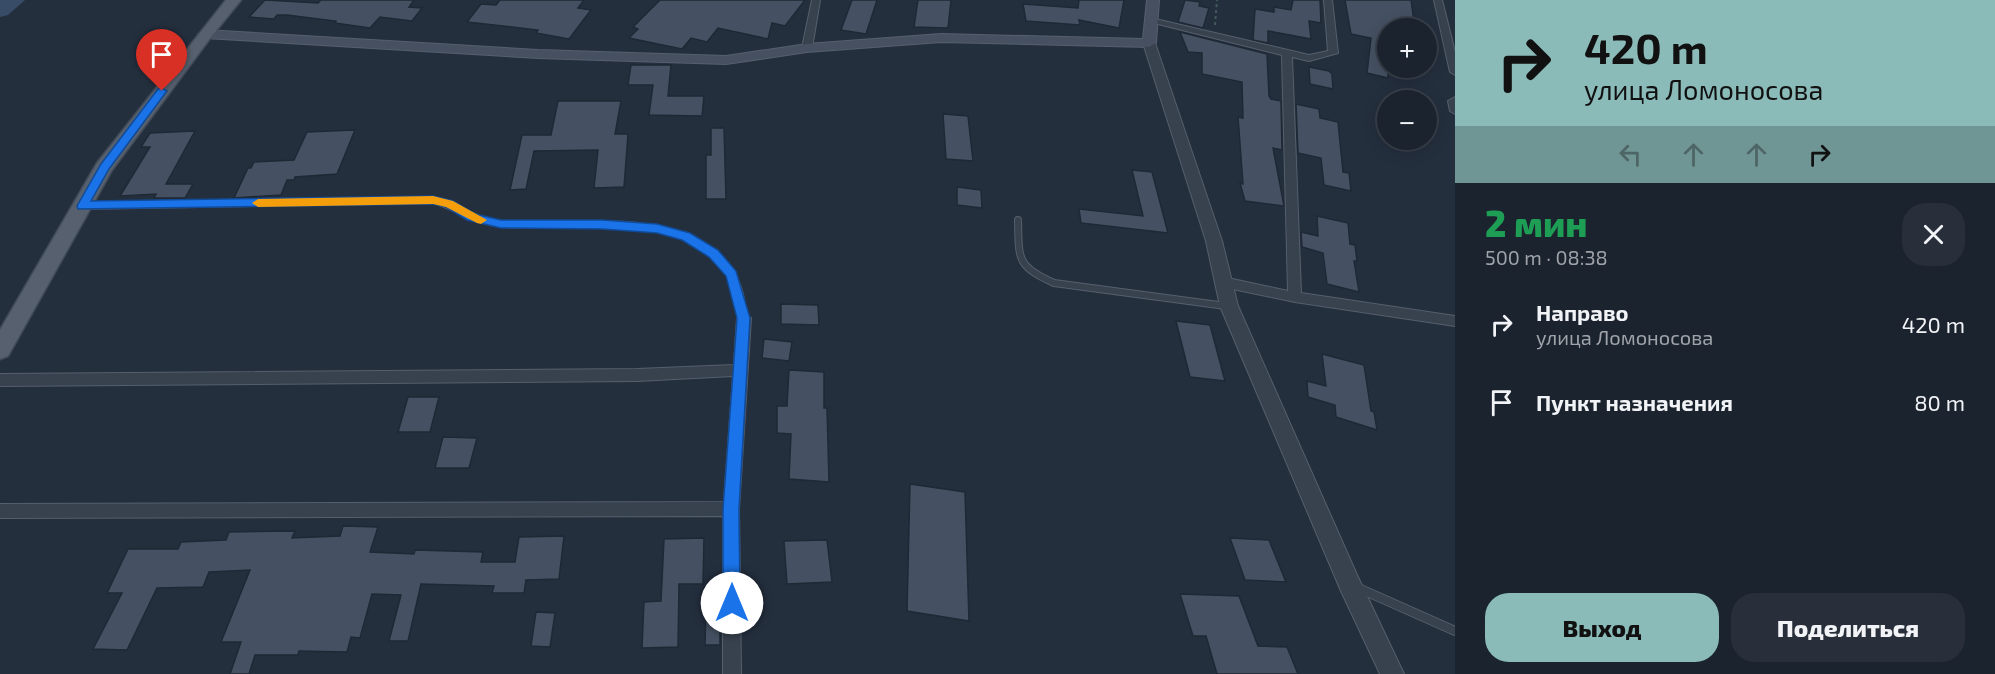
<!DOCTYPE html>
<html lang="ru">
<head>
<meta charset="utf-8">
<style>
  body { margin:0; font-family:"Exo 2",sans-serif; background:#282f3a; color:#f1f3f6; height:100vh; display:flex; flex-direction:column; font-size:22px; white-space:nowrap }
  * { box-sizing:border-box; margin:0 }
  p { font-size:20px; color:#a0a4aa }
  .icon { flex:none; width:33px; height:33px; fill:none; stroke:currentColor; stroke-width:2; stroke-linecap:round; stroke-linejoin:round }
  .map { position:relative; flex:1; overflow:hidden }
  .details { display:flex; flex-direction:column; background:#1b232e; width:540px }
  .details>* { flex:none }
  .hud { background:#8bbbb9; color:#111; overflow:hidden }
  .tools { position:absolute; left:1377px; top:18px; display:grid; gap:12px }
  .tools a { display:grid; place-items:center; width:60px; height:60px; border-radius:50%; background:#1b232e; box-shadow:0 3px 15px #0003,0 0 0 2px #39404a; font-size:30px }
  .pin { position:absolute; display:grid; place-items:center; width:51px; height:51px; color:#fff; margin:-62px -26px; border-radius:50% 50% 50% 0; rotate:-45deg; box-shadow:0 0 6px #0007 }
  .pin .icon { rotate:45deg }
  .me { position:absolute; width:66px; margin:-33px; rotate:0deg; stroke-linejoin:round; filter:drop-shadow(0 0 4px #0008) }
  .turn { display:flex; align-items:center; gap:21px; height:126px; padding:0 30px; font-size:27px }
  .turn .icon { width:78px; height:78px; stroke-width:2.5 }
  .turn b { display:block; font-size:42px; line-height:51px }
  .lanes { display:flex; align-items:center; height:57px; padding:0 30px; background:#0003; justify-content:center; gap:30px; direction:ltr }
  .lanes .off { opacity:.35 }
  .round { display:grid; place-items:center; flex:none; width:63px; height:63px; border-radius:24px; background:#282f3a }
  .overview { display:flex; align-items:center; justify-content:space-between; height:102px; padding:0 30px }
  h1 { font-size:36px; font-weight:800; line-height:45px; color:#1e9e55 }
  .button { display:flex; gap:12px; margin-top:auto; padding:12px 30px }
  .button a { flex:1; height:69px; border-radius:24px; background:#8bbbb9; color:#111; font-size:24px; font-weight:800; line-height:69px; text-align:center }
  .button a+a { background:#282f3a; color:#f1f3f6 }
  ul { padding:0; list-style:none }
  li { display:flex; align-items:center; gap:18px; height:78px; padding:0 30px }
  li div { flex:1 }
  li b { display:block; font-size:22px }
  li em { font-style:normal }
  main { display:flex; flex:1; min-height:0 }
  .map>svg:first-child { display:block }
  .lines { fill:none; stroke-linecap:round; stroke-linejoin:round }
  .river { fill:#394c67; fill-rule:evenodd }
  .building { fill:#455162; stroke:#1f2835; stroke-width:1.5 }
  .service-far1-casing { stroke:#565f6c; stroke-width:8 }
  .service-casing { stroke:#565f6c; stroke-width:10 }
  .minor-casing { stroke:#565f6c; stroke-width:2 }
  .tertiary-casing { stroke:#565f6c; stroke-width:2 }
  .secondary-casing { stroke:#565f6c; stroke-width:2 }
  .primary-casing { stroke:#414a57; stroke-width:3 }
  .path { stroke:#44595c; stroke-width:2; stroke-dasharray:3 3; stroke-linecap:butt }
  .service-far1 { stroke:#38414e; stroke-width:6 }
  .service { stroke:#38414e; stroke-width:8 }
  .minor { fill:#38414e; fill-rule:evenodd }
  .tertiary { fill:#38414e; fill-rule:evenodd }
  .secondary { fill:#465061; fill-rule:evenodd }
  .primary { fill:#56606e; fill-rule:evenodd }
  .route { fill:#1a73e8; stroke:#114b97; stroke-width:1.5 }
  .slow { fill:#f59e0b }
</style>
</head>
<body>
<main>
<div class="map">
<svg width="1455" height="674" viewBox="0 0 1455 674">
  <rect width="100%" height="100%" fill="#242f3e"/>
  <g class="lines">
    <!-- river -->
    <polygon class="river" points="0,0 25,0 8,15 0,17"/>
  </g>
  <!-- building -->
  <g class="building">
    <polygon points="265,0 318,3 321,0 414,0 409,7 422,8 412,21 380,17 370,28 335,23 336,21 287,15 277,15 274,19 249,17"/>
    <polygon points="500,0 584,0 578,8 591,10 569,39 536,33 538,30 467,22 481,4 496,5"/>
    <polygon points="660,0 805,0 785,26 772,23 768,39 718,28 707,42 691,38 682,49 629,38 638,29 633,27"/>
    <polygon points="852,0 877,0 866,34 841,30"/>
    <polygon points="918,0 951,0 948,28 914,27"/>
    <polygon points="1079,0 1124,0 1119,28 1079,20 1080,25 1026,21 1023,4 1078,8"/>
    <polygon points="1185,0 1200,2 1199,6 1209,8 1203,28 1178,22"/>
    <polygon points="1293,0 1320,0 1321,23 1309,21 1311,39 1268,31 1268,43 1253,40 1255,9 1274,12 1274,7 1291,10"/>
    <polygon points="1345,0 1411,0 1415,28 1388,28 1388,78 1367,73 1371,38 1351,34"/>
    <polygon points="1180,32 1267,54 1269,96 1271,99 1281,101 1282,150 1273,148 1284,206 1245,201 1240,183 1243,184 1238,117 1243,118 1242,82 1202,74 1202,53 1188,52"/>
    <polygon points="631,65 671,65 668,96 704,96 702,116 649,115 653,85 628,85"/>
    <polygon points="1309,67 1329,71 1332,74 1333,89 1310,84"/>
    <polygon points="558,101 621,101 615,134 628,134 624,187 594,188 598,150 534,151 526,189 510,190 522,135 551,135"/>
    <polygon points="1296,104 1319,109 1320,118 1338,122 1343,172 1349,173 1351,191 1324,185 1321,158 1298,153"/>
    <polygon points="943,114 968,116 973,161 946,159"/>
    <polygon points="711,128 724,128 726,199 706,199 706,155 711,155"/>
    <polygon points="355,130 337,174 295,177 294,180 287,180 281,195 234,198 248,168 251,168 254,162 294,160 307,132"/>
    <polygon points="195,131 166,184 193,184 185,198 154,198 156,194 120,196 150,147 141,147 150,133"/>
    <polygon points="1132,170 1152,172 1168,233 1081,223 1079,209 1143,216"/>
    <polygon points="957,187 981,190 982,208 957,205"/>
    <polygon points="1317,216 1348,223 1350,244 1355,245 1357,261 1354,261 1359,292 1327,284 1323,253 1302,247 1301,232 1318,236"/>
    <polygon points="781,304 818,305 819,325 781,324"/>
    <polygon points="1176,321 1210,325 1225,381 1190,377"/>
    <polygon points="764,339 792,342 789,361 762,358"/>
    <polygon points="1322,354 1364,365 1371,411 1374,412 1377,430 1336,417 1335,405 1308,397 1307,381 1326,386"/>
    <polygon points="789,370 824,372 824,408 827,408 829,482 789,479 791,434 777,433 777,406 787,406"/>
    <polygon points="408,397 439,397 430,432 398,432"/>
    <polygon points="443,437 477,438 469,468 435,468"/>
    <polygon points="910,484 965,492 969,621 907,611"/>
    <polygon points="343,526 378,527 370,552 414,554 415,550 483,552 481,562 515,562 519,537 564,536 559,579 526,580 524,593 492,593 494,586 421,584 408,641 389,641 401,595 372,594 360,638 351,637 347,652 299,651 298,655 255,655 249,674 230,674 241,642 221,642 250,570 209,572 203,587 157,588 127,650 93,649 122,593 107,593 128,549 178,549 181,542 226,540 229,532 295,531 292,538 340,536"/>
    <polygon points="704,538 703,584 679,584 678,647 642,648 644,602 661,601 664,539"/>
    <polygon points="1230,538 1269,540 1286,582 1245,580"/>
    <polygon points="827,540 832,582 787,584 784,541"/>
    <polygon points="1180,594 1239,596 1258,646 1287,647 1298,674 1217,674 1206,636 1193,636"/>
    <polygon points="706,602 720,602 720,645 705,645"/>
    <polygon points="536,612 555,613 550,647 531,646"/>
  </g>
  <g class="lines">
    <defs>
      <g id="service-far1">
        <path d="M83,206L433,200C456,207 478,222 502,224C573,230 686,204 731,274C740,286 742,304 744,318"/>
        <path d="M1018,220C1019,259 1016,266 1054,283L1226,306"/>
      </g>
      <polyline id="service" points="1356,587 1455,631"/>
      <g id="minor">
        <polygon points="812,0 820,0 812,48 807,51 802,48"/>
        <polygon points="1324,0 1332,0 1338,53 1309,61 1292,57 1301,293 1455,316 1455,326 1295,302 1223,287 1217,282 1223,277 1288,291 1282,55 1146,21 1151,18 1309,55 1328,51"/>
        <polygon points="1434,0 1442,0 1455,52 1455,75 1450,72"/>
        <polygon points="1455,97 1455,114 1450,111 1448,101"/>
        <polygon points="744,313 751,318 739,509 741,674 723,674 723,516 0,518 0,504 724,502 733,376 637,381 0,386 0,374 637,369 734,365 737,318"/>
      </g>
      <polygon id="tertiary" points="1149,39 1155,43 1222,241 1238,306 1357,575 1404,674 1380,674 1341,591 1220,306 1206,241 1143,43"/>
      <polygon id="secondary" points="1147,0 1159,0 1156,43 1149,47 941,42 807,52 726,64 538,58 205,38 198,34 205,30 538,50 726,56 807,44 941,34 1143,39"/>
      <polygon id="primary" points="226,0 241,0 211,37 112,170 8,356 0,359 0,330 97,163"/>
    </defs>
    <!-- service-far1 casing -->
    <use href="#service-far1" class="service-far1-casing"/>
    <!-- service casing -->
    <use href="#service" class="service-casing"/>
    <!-- minor casing -->
    <use href="#minor" class="minor-casing"/>
    <!-- tertiary casing -->
    <use href="#tertiary" class="tertiary-casing"/>
    <!-- secondary casing -->
    <use href="#secondary" class="secondary-casing"/>
    <!-- primary casing -->
    <use href="#primary" class="primary-casing"/>
    <!-- path -->
    <polyline class="path" points="1215,25 1217,0"/>
    <!-- service-far1 -->
    <use href="#service-far1" class="service-far1"/>
    <!-- service -->
    <use href="#service" class="service"/>
    <!-- minor -->
    <use href="#minor" class="minor"/>
    <!-- tertiary -->
    <use href="#tertiary" class="tertiary"/>
    <!-- secondary -->
    <use href="#secondary" class="secondary"/>
    <!-- primary -->
    <use href="#primary" class="primary"/>
  </g>
  <!-- route -->
  <polygon class="route" points="162,88 167,91 109,169 91,201 433,196 453,201 475,214 501,220 602,220 657,224 690,233 718,250 736,271 750,318 739,509 740,603 738,609 732,612 726,609 723,603 723,509 737,318 726,276 709,257 682,240 657,233 602,229 501,228 467,220 446,207 433,204 78,209 77,206 101,164 158,89"/>
  <!-- slow -->
  <polygon class="slow" points="433,196 453,201 487,220 481,224 477,223 446,207 433,204 258,207 252,203 258,199"/>
</svg>
<div class="tools">
<a>+</a>
<a>−</a>
</div>
<div class="pin" style="left:162px;top:91px;background:#d93025"><svg class="icon" aria-label="arrive" viewBox="0 0 24 24"><path d="M6 21V4h12l-3 4 3 4H6"/></svg></div>
<svg class="me" style="left:732px;top:603px" viewBox="-20 -20 40 40"><circle r="19" fill="#fff"/><path d="M0-13L10 11 0 6-10 11z" fill="#1a73e8"/></svg>
</div>
<section class="details">
<div class="hud">
<div class="turn"><svg class="icon" aria-label="right" viewBox="0 0 24 24"><path d="M7 20v-9h11M14 6l5 5-5 5"/></svg><div><b>420 m</b>улица Ломоносова</div></div>
<div class="lanes"><svg class="icon off" aria-label="left" viewBox="0 0 24 24"><path d="M17 20v-9H6M10 6l-5 5 5 5"/></svg><svg class="icon off" aria-label="ahead" viewBox="0 0 24 24"><path d="M12 20V5M6 11l6-6 6 6"/></svg><svg class="icon off" aria-label="ahead" viewBox="0 0 24 24"><path d="M12 20V5M6 11l6-6 6 6"/></svg><svg class="icon" aria-label="right" viewBox="0 0 24 24"><path d="M7 20v-9h11M14 6l5 5-5 5"/></svg></div>
</div>
<div class="overview"><div><h1>2 мин</h1><p>500 m · 08:38</p></div><a class="round"><svg class="icon" aria-label="close" viewBox="0 0 24 24"><path d="M6 6l12 12M18 6L6 18"/></svg></a></div>
<ul>
<li><svg class="icon" aria-label="right" viewBox="0 0 24 24"><path d="M7 20v-9h11M14 6l5 5-5 5"/></svg><div><b>Направо</b><p>улица Ломоносова</p></div><em>420 m</em></li>
<li><svg class="icon" aria-label="arrive" viewBox="0 0 24 24"><path d="M6 21V4h12l-3 4 3 4H6"/></svg><div><b>Пункт назначения</b></div><em>80 m</em></li>
</ul>
<div class="button"><a>Выход</a><a>Поделиться</a></div>
</section>
</main>
</body>
</html>
